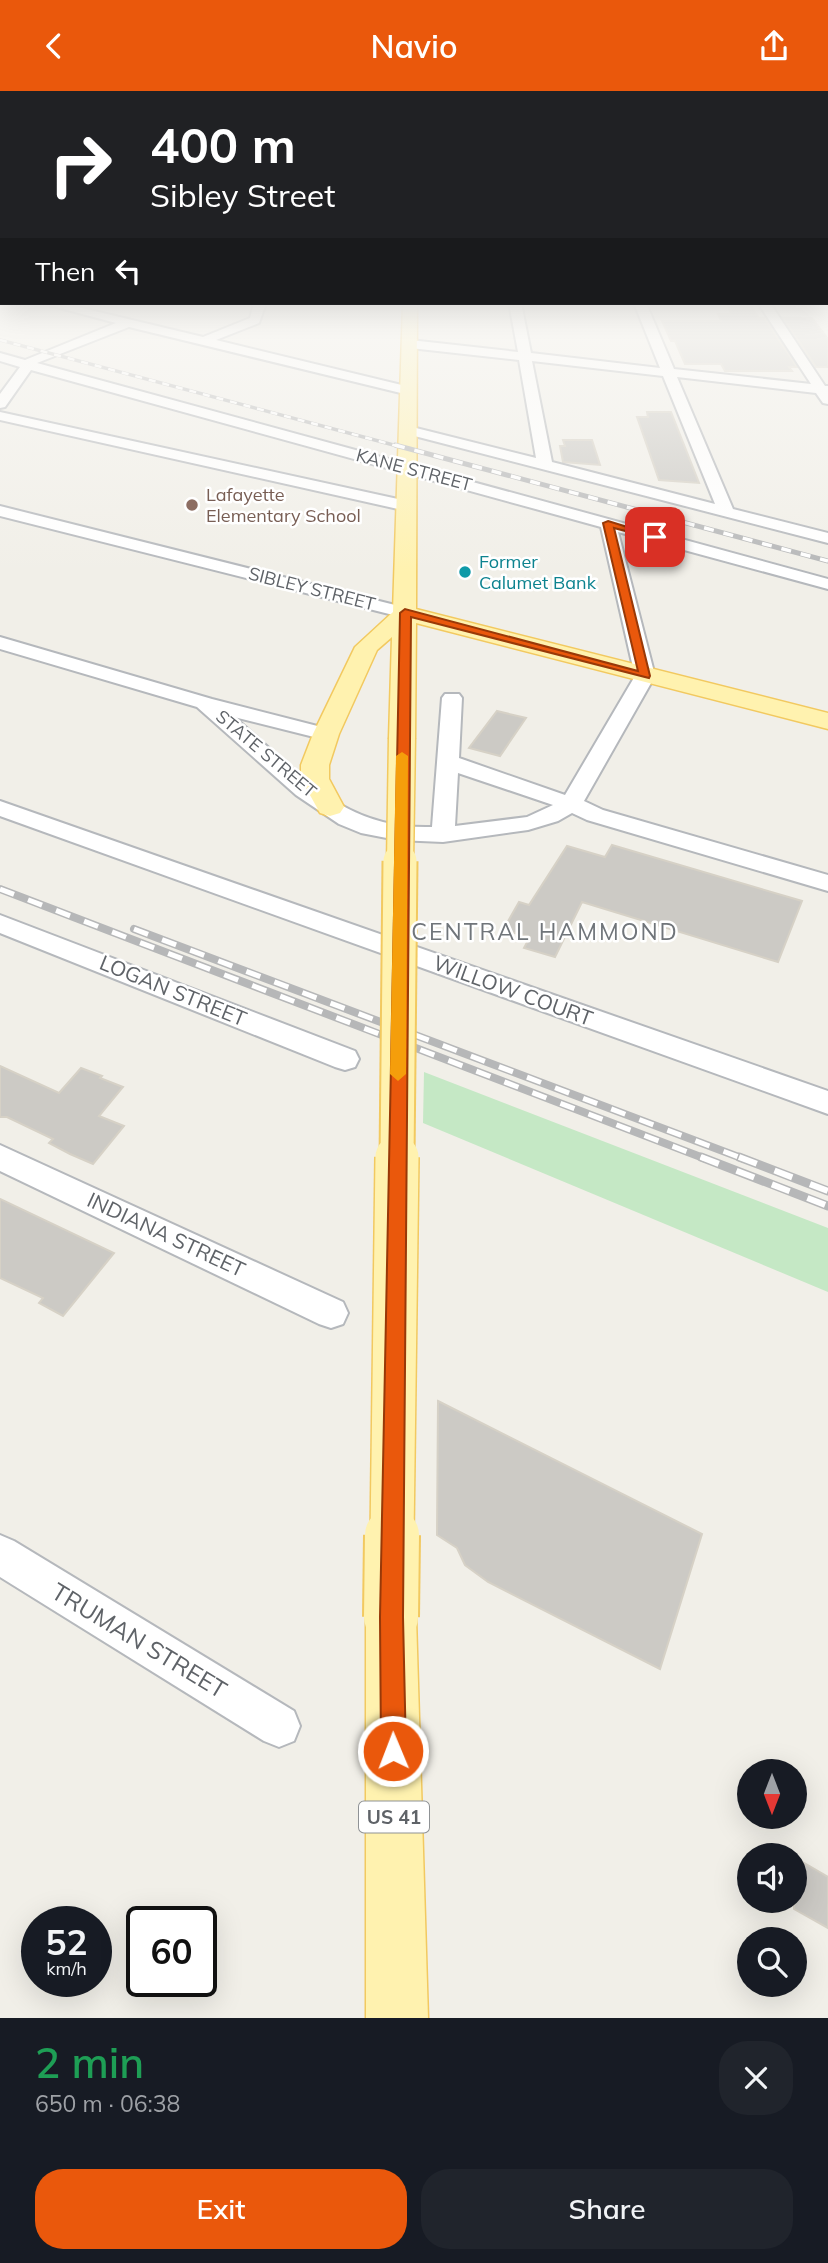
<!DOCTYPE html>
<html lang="en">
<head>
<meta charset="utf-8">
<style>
  body { margin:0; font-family:Mulish,sans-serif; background:#20242c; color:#f1f3f6; height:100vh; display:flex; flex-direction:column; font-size:26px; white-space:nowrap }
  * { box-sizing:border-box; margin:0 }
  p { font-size:23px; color:#9ea1a6 }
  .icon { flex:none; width:38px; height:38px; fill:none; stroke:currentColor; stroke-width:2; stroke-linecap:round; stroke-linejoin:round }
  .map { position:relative; height:1927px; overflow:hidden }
  .drawer { display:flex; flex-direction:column; background:#171b24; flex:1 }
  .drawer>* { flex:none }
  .top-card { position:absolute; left:0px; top:0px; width:830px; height:214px; box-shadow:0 7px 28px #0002; background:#202124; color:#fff; overflow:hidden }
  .needle { width:46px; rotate:180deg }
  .tools { position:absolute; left:737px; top:1668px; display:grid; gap:14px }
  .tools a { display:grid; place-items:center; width:70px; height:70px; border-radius:50%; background:#171b24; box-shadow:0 7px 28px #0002; font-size:35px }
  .speed { position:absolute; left:21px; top:1815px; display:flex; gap:14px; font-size:35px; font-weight:700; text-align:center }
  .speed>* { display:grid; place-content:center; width:91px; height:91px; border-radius:50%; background:#171b24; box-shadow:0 7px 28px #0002; line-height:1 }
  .speed small { font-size:18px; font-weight:400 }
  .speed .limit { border:4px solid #111; border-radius:10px; background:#fff; color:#111 }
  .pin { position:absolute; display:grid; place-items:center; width:60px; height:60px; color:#fff; margin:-30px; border-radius:14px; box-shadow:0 4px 10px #0006 }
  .me { position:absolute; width:77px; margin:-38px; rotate:359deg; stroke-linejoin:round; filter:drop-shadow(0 0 5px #0008) }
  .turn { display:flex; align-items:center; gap:24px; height:147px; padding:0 35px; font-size:32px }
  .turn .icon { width:91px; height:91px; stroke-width:2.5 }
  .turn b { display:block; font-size:49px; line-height:60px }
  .then { display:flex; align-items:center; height:66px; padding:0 35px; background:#0003; gap:14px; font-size:26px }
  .round { display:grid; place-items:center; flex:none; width:74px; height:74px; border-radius:28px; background:#20242c }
  .overview { display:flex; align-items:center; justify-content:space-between; height:119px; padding:0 35px }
  h1 { font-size:42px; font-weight:600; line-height:52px; color:#1e9e55 }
  .primary-button { display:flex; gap:14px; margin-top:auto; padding:14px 35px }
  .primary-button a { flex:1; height:80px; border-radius:28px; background:#ea580c; color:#fff; font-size:28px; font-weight:600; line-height:80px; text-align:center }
  .primary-button a+a { background:#20242c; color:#f1f3f6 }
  header { display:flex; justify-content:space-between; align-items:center; height:91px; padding:0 35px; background:#ea580c; color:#fff; font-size:32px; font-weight:600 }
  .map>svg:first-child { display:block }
  .green { fill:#c5e8c5 }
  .building { fill:#cccac5; stroke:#d6d1c6; stroke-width:2 }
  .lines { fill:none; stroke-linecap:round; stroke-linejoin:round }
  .minor-casing { stroke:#b5b8bc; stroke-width:4 }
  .major-casing { stroke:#f2c960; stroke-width:3 }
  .minor { fill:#fff; fill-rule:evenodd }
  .major { fill:#fff2af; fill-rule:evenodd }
  .rail-far3-casing { stroke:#b6b7b8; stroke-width:3.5 }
  .rail-far2-casing { stroke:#b6b7b8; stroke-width:5 }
  .rail-far1-casing { stroke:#b6b7b8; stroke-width:8 }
  .rail-casing { stroke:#b6b7b8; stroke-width:9 }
  .rail-far3 { stroke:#fff; stroke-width:2.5; stroke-dasharray:7; stroke-linecap:butt }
  .rail-far2 { stroke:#fff; stroke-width:3.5; stroke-dasharray:10; stroke-linecap:butt }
  .rail-far1 { stroke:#fff; stroke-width:5; stroke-dasharray:15; stroke-linecap:butt }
  .rail { stroke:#fff; stroke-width:6; stroke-dasharray:19; stroke-linecap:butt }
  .major-bridge-far3-casing { stroke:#f2c960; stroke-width:29; stroke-linecap:butt }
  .major-bridge-far2-casing { stroke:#f2c960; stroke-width:37; stroke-linecap:butt }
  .major-bridge-far1-casing { stroke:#f2c960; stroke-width:46; stroke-linecap:butt }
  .major-bridge-casing { stroke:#f2c960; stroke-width:58; stroke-linecap:butt }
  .major-bridge-far3 { stroke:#fff2af; stroke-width:26 }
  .major-bridge-far2 { stroke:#fff2af; stroke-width:33 }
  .major-bridge-far1 { stroke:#fff2af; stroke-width:43 }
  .major-bridge { stroke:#fff2af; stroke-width:54 }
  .route { fill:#ea580c; stroke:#983908; stroke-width:2 }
  .slow { fill:#f59e0b }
  .education-dot { fill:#8d6e63; stroke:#fff; stroke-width:2.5 }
  .culture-dot { fill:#0f9aa8; stroke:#fff; stroke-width:2.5 }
  .labels { text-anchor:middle; stroke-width:5; stroke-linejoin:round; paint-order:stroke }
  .far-street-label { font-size:18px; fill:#5f6368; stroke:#fff }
  .far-education-label { font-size:18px; fill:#785e54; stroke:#fff; text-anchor:start }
  .far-culture-label { font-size:18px; fill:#0d838f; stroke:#fff; text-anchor:start }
  .shield { fill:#fff; stroke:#8f9295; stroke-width:2 }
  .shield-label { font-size:19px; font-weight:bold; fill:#5f6368 }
  .street-label { font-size:21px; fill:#5f6368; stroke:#fff }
  .neighbourhood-label { font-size:23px; letter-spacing:2px; fill:#70757a; stroke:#fff }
  .near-street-label { font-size:24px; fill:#5f6368; stroke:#fff }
</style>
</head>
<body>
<header><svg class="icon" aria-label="back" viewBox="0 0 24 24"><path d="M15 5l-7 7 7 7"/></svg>Navio<svg class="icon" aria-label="share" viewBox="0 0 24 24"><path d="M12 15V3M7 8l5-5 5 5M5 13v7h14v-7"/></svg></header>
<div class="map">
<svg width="828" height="1927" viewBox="0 0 828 1927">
  <rect width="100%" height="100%" fill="#f1efe8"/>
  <!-- green -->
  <polygon class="green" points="424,981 828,1137 828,1201 423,1032"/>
  <!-- building -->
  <g class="building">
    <polygon points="727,212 749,212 759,227 764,227 797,276 789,276 792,280 725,280 721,273 685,273 675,250 671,250 662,230 721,230 718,223 731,223"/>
    <polygon points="783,227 812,227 828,248 828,276 816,276"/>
    <polygon points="647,321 671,321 699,392 659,389 637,326 648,326"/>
    <polygon points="563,349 592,349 600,374 563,371 560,355 565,355"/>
    <polygon points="497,620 526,627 500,665 469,657"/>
    <polygon points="612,754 802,810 778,871 582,811 555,866 524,857 530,846 503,839 519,811 529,814 567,755 605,766"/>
    <polygon points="0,975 59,1002 81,977 102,985 100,987 123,996 99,1025 124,1035 93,1073 70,1063 49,1052 53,1048 7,1026 0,1026"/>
    <polygon points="0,1108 114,1162 63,1225 39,1212 43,1207 0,1187"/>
    <polygon points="438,1310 702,1443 660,1578 488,1491 465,1474 457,1457 437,1444"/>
    <polygon points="794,1766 828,1786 828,1837 794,1818"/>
  </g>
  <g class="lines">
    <defs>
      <g id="minor">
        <path d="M41,212H61L203,246L250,227L254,212H266L259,232L216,249L414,297L416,300L409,304L129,236L37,272L828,488V498L618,441L655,585L584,710L603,719L828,784V800L587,729L572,722L558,730L528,739L443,751L397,749L361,742L339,733L296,704L197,616L0,558V546L212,608L333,639L336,643L333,647L326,649L234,626C298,680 341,739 432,736L442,607L445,603H459L462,607L459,667L565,704L635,585L601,436L31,279L5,316L0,317V303L20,276L0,270V262L25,269L116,232ZM458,682L553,714L527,726L455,735Z"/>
        <path d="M509,212H521L531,262L660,277L634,212H646L674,278L811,293L758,212H770L825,295H828V313L823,312L816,302L677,286L733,418L828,442V452L403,342V336L408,335L536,367L519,269L410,257L404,253L410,249L518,261ZM532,270L663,285L715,413L552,371Z"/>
        <polygon points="0,321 407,410 415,415 407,420 0,329"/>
        <polygon points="0,415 411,518 414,522 405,527 0,425"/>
        <polygon points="0,710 828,1000 828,1023 0,725"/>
        <polygon points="0,824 355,960 359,968 355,976 345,979 335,976 0,842"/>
        <polygon points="0,1054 343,1211 348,1222 343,1233 331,1237 319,1233 0,1080"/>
        <polygon points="0,1444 14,1450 294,1620 300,1635 294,1650 279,1656 264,1650 0,1486"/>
      </g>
      <g id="major">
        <polygon points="403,212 417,212 416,518 828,622 828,638 416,532 415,647 411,653 402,655 393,653 389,647 392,546 377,559 339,643 329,674 329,688 344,716 340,722 330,725 320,722 301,688 301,674 313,643 355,556 393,521"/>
        <polygon points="391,1501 409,1508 416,1526 428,1927 366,1927 366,1526 373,1508"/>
      </g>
    </defs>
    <!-- minor casing -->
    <use href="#minor" class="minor-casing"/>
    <!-- major casing -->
    <use href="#major" class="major-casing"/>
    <!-- minor -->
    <use href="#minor" class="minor"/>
    <!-- major -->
    <use href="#major" class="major"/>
    <defs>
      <polyline id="rail-far3" points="0,249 401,356"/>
      <polyline id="rail-far2" points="395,354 828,470"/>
      <g id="rail-far1">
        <polyline points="0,798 706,1068"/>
        <polyline points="134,838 744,1068"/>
      </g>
      <g id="rail">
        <polyline points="701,1066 828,1115"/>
        <polyline points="739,1066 828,1100"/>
      </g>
    </defs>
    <!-- rail-far3 casing -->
    <use href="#rail-far3" class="rail-far3-casing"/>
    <!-- rail-far2 casing -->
    <use href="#rail-far2" class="rail-far2-casing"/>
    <!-- rail-far1 casing -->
    <use href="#rail-far1" class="rail-far1-casing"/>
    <!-- rail casing -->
    <use href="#rail" class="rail-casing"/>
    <!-- rail-far3 -->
    <use href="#rail-far3" class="rail-far3"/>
    <!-- rail-far2 -->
    <use href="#rail-far2" class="rail-far2"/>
    <!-- rail-far1 -->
    <use href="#rail-far1" class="rail-far1"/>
    <!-- rail -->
    <use href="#rail" class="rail"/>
    <defs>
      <polyline id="major-bridge-far3" points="400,772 402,647"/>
      <polyline id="major-bridge-far2" points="397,1068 400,770"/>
      <polyline id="major-bridge-far1" points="392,1446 397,1066"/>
      <polyline id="major-bridge" points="391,1526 392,1444"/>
    </defs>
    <!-- major-bridge-far3 casing -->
    <use href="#major-bridge-far3" class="major-bridge-far3-casing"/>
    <!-- major-bridge-far2 casing -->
    <use href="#major-bridge-far2" class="major-bridge-far2-casing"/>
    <!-- major-bridge-far1 casing -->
    <use href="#major-bridge-far1" class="major-bridge-far1-casing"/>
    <!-- major-bridge casing -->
    <use href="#major-bridge" class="major-bridge-casing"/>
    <!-- major-bridge-far3 -->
    <use href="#major-bridge-far3" class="major-bridge-far3"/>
    <!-- major-bridge-far2 -->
    <use href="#major-bridge-far2" class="major-bridge-far2"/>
    <!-- major-bridge-far1 -->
    <use href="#major-bridge-far1" class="major-bridge-far1"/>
    <!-- major-bridge -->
    <use href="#major-bridge" class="major-bridge"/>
  </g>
  <!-- sky -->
  <linearGradient id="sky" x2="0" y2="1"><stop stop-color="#8fc3f1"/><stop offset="0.44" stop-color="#f9f8f5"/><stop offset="1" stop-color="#f9f8f5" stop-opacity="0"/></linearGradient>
  <rect width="828" height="482" fill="url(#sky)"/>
  <!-- route -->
  <polygon class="route" points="608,430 660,446 655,448 614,437 650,585 649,587 411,526 403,1526 406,1660 402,1668 393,1672 385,1668 381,1660 380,1526 400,522 405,518 638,580 603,432"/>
  <!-- slow -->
  <polygon class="slow" points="402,661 408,665 406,983 398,990 390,983 396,665"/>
  <!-- markers -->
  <circle class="education-dot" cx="192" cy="414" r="7"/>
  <circle class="culture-dot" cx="465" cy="481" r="7"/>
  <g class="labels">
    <!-- far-street labels -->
    <g class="far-street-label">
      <text transform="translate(414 379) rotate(15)" y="6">KANE STREET</text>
      <text transform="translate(312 498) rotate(14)" y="6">SIBLEY STREET</text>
      <text transform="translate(266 663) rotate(40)" y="6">STATE STREET</text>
    </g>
    <!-- far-education labels -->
    <g class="far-education-label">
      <text x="206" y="410">Lafayette<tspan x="206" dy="21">Elementary School</tspan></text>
    </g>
    <!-- far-culture labels -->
    <g class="far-culture-label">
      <text x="479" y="477">Former<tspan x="479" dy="21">Calumet Bank</tspan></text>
    </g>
    <!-- shield labels -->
    <rect class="shield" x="359" y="1710.5" width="70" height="31" rx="5"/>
    <g class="shield-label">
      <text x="394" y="1733">US 41</text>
    </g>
    <!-- street labels -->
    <g class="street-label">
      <text transform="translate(173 900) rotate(22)" y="7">LOGAN STREET</text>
      <text transform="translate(513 900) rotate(20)" y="7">WILLOW COURT</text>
      <text transform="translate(166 1144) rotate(25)" y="7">INDIANA STREET</text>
    </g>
    <!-- neighbourhood labels -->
    <g class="neighbourhood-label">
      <text x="545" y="849">CENTRAL HAMMOND</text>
    </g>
    <!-- near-street labels -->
    <g class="near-street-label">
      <text transform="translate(139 1550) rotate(31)" y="8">TRUMAN STREET</text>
    </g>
  </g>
</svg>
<div class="tools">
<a><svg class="needle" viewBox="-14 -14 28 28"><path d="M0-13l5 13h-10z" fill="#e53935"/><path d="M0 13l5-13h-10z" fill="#9ea1a6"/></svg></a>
<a><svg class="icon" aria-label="sound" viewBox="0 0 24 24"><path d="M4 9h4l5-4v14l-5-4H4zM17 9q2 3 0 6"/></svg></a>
<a><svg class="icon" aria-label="search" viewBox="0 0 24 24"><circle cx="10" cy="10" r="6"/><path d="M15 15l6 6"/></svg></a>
</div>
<div class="speed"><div>52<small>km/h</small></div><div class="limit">60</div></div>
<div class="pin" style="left:655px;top:446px;background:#d93025"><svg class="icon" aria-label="arrive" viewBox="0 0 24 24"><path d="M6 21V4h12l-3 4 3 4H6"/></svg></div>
<svg class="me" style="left:393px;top:1660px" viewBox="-20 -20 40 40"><circle r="17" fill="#ea580c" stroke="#fff" stroke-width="3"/><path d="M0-11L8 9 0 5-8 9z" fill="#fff"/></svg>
<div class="top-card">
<div class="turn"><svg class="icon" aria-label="right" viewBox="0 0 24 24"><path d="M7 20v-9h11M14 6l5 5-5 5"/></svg><div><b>400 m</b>Sibley Street</div></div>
<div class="then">Then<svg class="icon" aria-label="left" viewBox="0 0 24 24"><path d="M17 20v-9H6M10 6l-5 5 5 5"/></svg></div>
</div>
</div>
<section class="drawer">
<div class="overview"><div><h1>2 min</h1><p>650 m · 06:38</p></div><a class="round"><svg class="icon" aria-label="close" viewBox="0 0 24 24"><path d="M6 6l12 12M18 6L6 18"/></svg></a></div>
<div class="primary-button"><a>Exit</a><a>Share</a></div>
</section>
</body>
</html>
